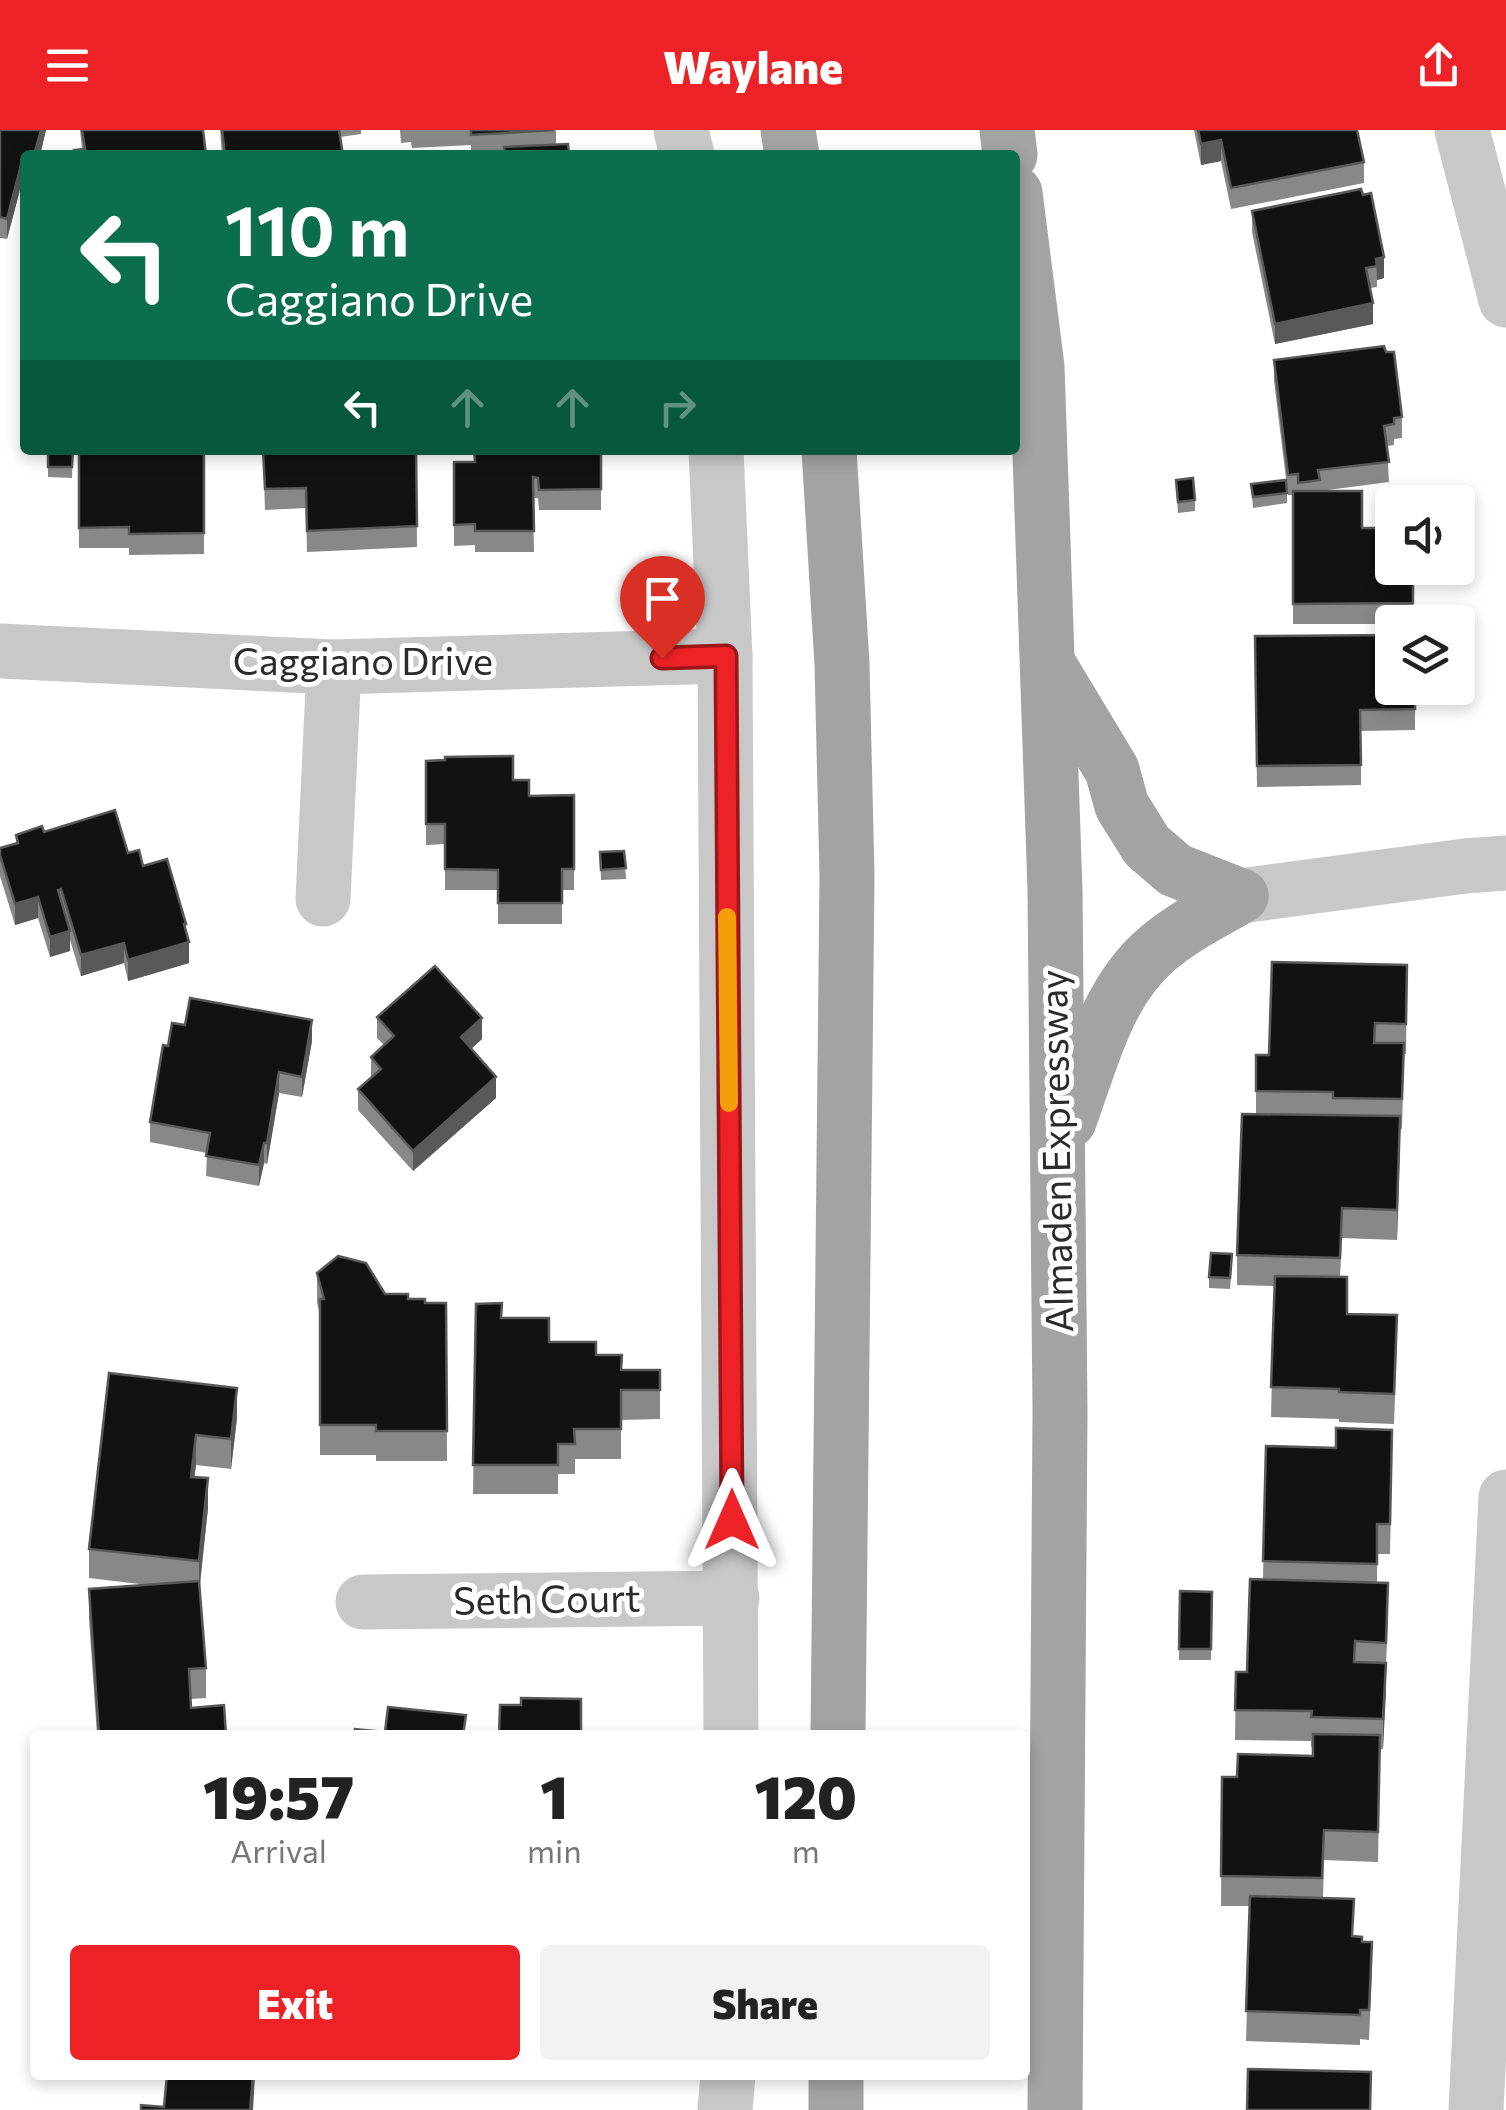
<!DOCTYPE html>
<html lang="en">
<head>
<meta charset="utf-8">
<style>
  body { margin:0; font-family:Commissioner,sans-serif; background:#f2f2f2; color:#222; height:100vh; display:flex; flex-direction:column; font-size:38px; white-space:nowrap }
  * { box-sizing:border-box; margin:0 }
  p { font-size:32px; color:#767676 }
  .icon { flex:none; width:55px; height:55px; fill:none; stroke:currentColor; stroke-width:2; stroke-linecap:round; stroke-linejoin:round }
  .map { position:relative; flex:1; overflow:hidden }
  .panel { position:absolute; left:30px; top:1600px; width:1000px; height:350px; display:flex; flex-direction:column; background:#fff; border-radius:10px; box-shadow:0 5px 15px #0003 }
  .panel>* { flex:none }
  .top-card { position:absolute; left:20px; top:20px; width:1000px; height:305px; border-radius:10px; box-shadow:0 5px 15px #0003; background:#0b6e4f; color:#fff; overflow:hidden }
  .fabs { position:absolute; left:1375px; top:355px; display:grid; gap:20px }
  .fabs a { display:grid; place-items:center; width:100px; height:100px; border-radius:10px; background:#fff; box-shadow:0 5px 15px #0003; font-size:50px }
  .pin { position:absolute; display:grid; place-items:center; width:85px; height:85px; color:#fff; margin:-102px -42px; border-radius:50% 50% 50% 0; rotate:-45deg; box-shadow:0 0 10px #0007 }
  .pin .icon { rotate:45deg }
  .me { position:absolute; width:110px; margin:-55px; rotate:0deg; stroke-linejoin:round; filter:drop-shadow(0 0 8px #0008) }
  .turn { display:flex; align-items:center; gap:35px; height:210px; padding:0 40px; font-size:45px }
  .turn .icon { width:130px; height:130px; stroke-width:2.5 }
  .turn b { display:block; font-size:70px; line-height:85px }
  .lanes { display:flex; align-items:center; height:95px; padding:0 40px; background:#0003; justify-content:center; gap:50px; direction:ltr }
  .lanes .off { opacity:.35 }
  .eta { display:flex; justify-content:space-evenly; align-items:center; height:170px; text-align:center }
  .eta b { font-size:60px; font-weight:800; line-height:70px }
  .primary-button { display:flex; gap:20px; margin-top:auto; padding:20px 40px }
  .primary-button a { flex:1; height:115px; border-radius:10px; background:#ed2226; color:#fff; font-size:40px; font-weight:800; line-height:115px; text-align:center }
  .primary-button a+a { background:#f2f2f2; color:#222 }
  header { display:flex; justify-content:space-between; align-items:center; height:130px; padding:0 40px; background:#ed2226; color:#fff; font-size:45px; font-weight:800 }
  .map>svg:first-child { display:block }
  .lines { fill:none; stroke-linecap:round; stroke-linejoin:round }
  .minor { stroke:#c8c8c8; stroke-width:55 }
  .major { stroke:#a3a3a3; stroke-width:55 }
  .wall { fill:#888 }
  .shaded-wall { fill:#595959 }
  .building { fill:#121212; stroke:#595959; stroke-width:2.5 }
  .route-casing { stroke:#9a1619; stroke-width:25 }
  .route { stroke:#ed2226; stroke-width:18 }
  .slow { stroke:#f59e0b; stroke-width:18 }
  .labels { text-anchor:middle; stroke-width:10; stroke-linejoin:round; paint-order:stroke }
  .street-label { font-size:38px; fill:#2b2b2b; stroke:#fff }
</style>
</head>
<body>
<header><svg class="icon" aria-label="menu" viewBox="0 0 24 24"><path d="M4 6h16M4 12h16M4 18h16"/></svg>Waylane<svg class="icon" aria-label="share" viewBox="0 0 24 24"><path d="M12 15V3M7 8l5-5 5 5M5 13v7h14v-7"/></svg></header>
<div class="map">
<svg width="1506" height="1980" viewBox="0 0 1506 1980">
  <rect width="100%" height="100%" fill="#fff"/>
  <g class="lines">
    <!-- minor -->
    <g class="minor">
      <polyline points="681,0 687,25"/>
      <polyline points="1462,0 1506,170"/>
      <polyline points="716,320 725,526 731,1605"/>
      <polyline points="0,521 334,537 725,526"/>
      <polyline points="1241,766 1465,736 1506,733"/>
      <polyline points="323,769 334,537"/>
      <polyline points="363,1472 732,1468"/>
      <polyline points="725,1980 728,1945"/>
      <polyline points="1476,1980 1506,1367"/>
    </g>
    <!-- major -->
    <g class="major">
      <polyline points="788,0 792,25"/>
      <polyline points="1007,0 1010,25"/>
      <polyline points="1015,63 1037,237 1055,760 1060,1282 1055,1980"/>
      <polyline points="829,320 842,534 847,745 838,1605"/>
      <polyline points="1050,537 1112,640 1122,676 1147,716 1175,740 1241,766"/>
      <path d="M1069,991C1091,932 1106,863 1156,820C1181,798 1212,783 1241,766"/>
      <polyline points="836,1980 836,1945"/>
    </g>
  </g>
  <!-- wall -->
  <g class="wall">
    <polygon points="0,0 46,0 40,25 25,25 25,52 22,52 7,109 0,108"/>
    <polygon points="80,0 203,0 82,19"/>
    <polygon points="220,0 361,0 361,4 340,7 343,25 222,25"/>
    <polygon points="400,0 556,0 556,15 504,24 471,25 471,15 412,18 411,12 401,13"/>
    <polygon points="1194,0 1357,0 1364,32 1364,53 1231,79 1221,31 1201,35"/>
    <polygon points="1361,59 1384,148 1377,150 1377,157 1370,158 1373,194 1275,214 1252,102 1252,81"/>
    <polygon points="1274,230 1402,287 1402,308 1394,309 1394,315 1387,316 1389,352 1320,361 1362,398 1413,438 1413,492 1392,492 1392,494 1293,494 1293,365 1288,365 1274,251"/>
    <polygon points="48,320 73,320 72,348 48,347"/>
    <polygon points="78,320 204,320 204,424 129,425 129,418 79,418"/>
    <polygon points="263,320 416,320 417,417 307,422 306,378 265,380"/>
    <polygon points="601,320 601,380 539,380 538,368 533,368 534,422 475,422 475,415 454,416 454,332 474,332"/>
    <polygon points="1176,350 1195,370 1195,381 1178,383"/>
    <polygon points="1251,354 1287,363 1287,373 1253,378"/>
    <polygon points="1255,506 1415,558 1415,600 1361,601 1361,655 1257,657"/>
    <polygon points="426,631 513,650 529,666 574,665 574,760 562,760 562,794 498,794 498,760 445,760 445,714 426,715"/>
    <polygon points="44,702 128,723 143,736 186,802 189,833 128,851 124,833 81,846 70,810 70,821 50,827 38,788 15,795 0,746 0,718 16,714 16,705"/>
    <polygon points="624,721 626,749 601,750 600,722"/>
    <polygon points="1407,835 1406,924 1404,924 1402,999 1400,999 1397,1110 1342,1108 1340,1147 1347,1184 1397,1215 1394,1294 1339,1292 1339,1289 1271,1287 1274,1156 1237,1155 1237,1125 1256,984 1256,925 1269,925"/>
    <polygon points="377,887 482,909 471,919 496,968 413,1041 358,980 358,959 371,948 371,927 384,915 377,908"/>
    <polygon points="185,895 312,911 302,967 279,963 267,1034 264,1033 259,1056 206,1046 207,1023 150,1012 150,992 168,916"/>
    <polygon points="1232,1135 1230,1159 1209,1158 1209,1147"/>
    <polygon points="317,1143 385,1164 425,1173 446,1173 447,1331 376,1331 376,1325 320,1325 320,1184 317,1173"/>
    <polygon points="476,1174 549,1212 596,1225 622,1240 660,1240 660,1289 621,1290 621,1329 575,1329 575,1344 558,1344 558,1364 473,1364"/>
    <polygon points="109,1243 237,1288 231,1339 196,1335 194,1347 208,1378 200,1456 206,1538 206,1568 191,1569 191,1578 226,1605 97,1605 89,1489 89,1459 148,1455 89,1448 89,1419"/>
    <polygon points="1266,1316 1392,1330 1390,1424 1377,1424 1377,1453 1388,1483 1383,1619 1380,1619 1378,1732 1324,1730 1323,1768 1353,1806 1362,1812 1372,1842 1369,1910 1360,1909 1360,1915 1246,1911 1250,1776 1221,1776 1222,1647 1237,1647 1313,1626 1313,1617 1311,1617 1311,1611 1235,1610 1236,1542 1247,1542 1263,1449"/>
    <polygon points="1180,1461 1212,1462 1211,1530 1179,1530"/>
  </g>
  <!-- shaded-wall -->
  <g class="shaded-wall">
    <polygon points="41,0 46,0 40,25 34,25"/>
    <polygon points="1221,10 1221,31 1201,35 1201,14"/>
    <polygon points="22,31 22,52 7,109 7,89"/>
    <polygon points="1384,127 1384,148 1377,150 1376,129"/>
    <polygon points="1373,173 1373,194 1275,214 1275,194"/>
    <polygon points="38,767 38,788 15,795 15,774"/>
    <polygon points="184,794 186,794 186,813 189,812 189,833 128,851 128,830"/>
    <polygon points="70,801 70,821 50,827 50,807"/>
    <polygon points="124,813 124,833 81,846 81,825"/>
    <polygon points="482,888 482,909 461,928 461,907"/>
    <polygon points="312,890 312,911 302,967 302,947"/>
    <polygon points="279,942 279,963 267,1034 267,1013"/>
    <polygon points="496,947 496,968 413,1041 413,1021"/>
    <polygon points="1400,986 1400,1016 1397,1110 1397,1080"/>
    <polygon points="264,1013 264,1033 259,1056 259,1035"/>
    <polygon points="237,1258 237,1288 231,1339 231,1309"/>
    <polygon points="196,1305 196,1335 191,1376 191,1347"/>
    <polygon points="208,1348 208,1378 199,1460 199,1431"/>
    <polygon points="1386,1533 1386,1563 1383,1619 1383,1589"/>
    <polygon points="253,1945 255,1945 253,1980 250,1980"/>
  </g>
  <!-- building -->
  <g class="building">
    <polygon points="0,0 41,0 34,25 25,25 25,32 22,31 7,89 0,87"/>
    <polygon points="82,0 203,0 206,25 75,25 74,20 85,19"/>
    <polygon points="222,0 339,0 343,25 225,25"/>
    <polygon points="471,0 554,0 471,5"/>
    <polygon points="1198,0 1357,0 1364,32 1231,58 1221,10 1201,14"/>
    <polygon points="568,14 569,25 505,25 504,17"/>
    <polygon points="1361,59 1363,65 1371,63 1384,127 1376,129 1377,136 1366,138 1373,173 1275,194 1252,81"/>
    <polygon points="1384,216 1386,222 1394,222 1402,287 1394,288 1394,294 1384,296 1389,332 1318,340 1320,350 1298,353 1298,344 1288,345 1274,230"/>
    <polygon points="48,320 73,320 72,337 48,337"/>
    <polygon points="79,320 204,320 204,403 129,404 129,397 79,398"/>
    <polygon points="263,320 416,320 417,396 307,401 306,358 265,359"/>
    <polygon points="474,320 601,320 601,359 539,360 538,348 533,347 534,401 475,401 475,394 454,395 454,332 475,332"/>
    <polygon points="1193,348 1195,370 1178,372 1176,350"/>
    <polygon points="1286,350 1287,363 1253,367 1251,354"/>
    <polygon points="1293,361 1362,361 1362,398 1392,398 1392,438 1413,438 1413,473 1293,474"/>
    <polygon points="1392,505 1392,558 1415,558 1415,579 1360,580 1361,635 1257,636 1255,506"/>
    <polygon points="513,626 513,650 529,650 529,666 574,665 574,739 562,739 562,773 498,773 498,740 445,739 445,694 426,694 426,631 445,630 445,627"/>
    <polygon points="115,680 128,723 139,720 143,736 167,729 186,794 184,794 189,812 128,830 124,813 81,825 61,759 58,760 70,801 50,807 38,767 15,774 0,725 0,718 18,713 16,705 42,696 44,702"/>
    <polygon points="624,721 626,738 601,740 600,722"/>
    <polygon points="1272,832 1407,835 1406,894 1375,893 1374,913 1404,913 1402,969 1333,968 1333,962 1256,961 1256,925 1269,925"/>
    <polygon points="435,836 482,888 461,907 496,947 413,1021 358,959 381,939 371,927 394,906 377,887"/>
    <polygon points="190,868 312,890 302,947 279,942 267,1013 264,1013 259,1035 206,1026 210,1003 150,992 163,915 168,916 172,893 185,895"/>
    <polygon points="1242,984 1400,986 1397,1080 1342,1078 1340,1128 1237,1125"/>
    <polygon points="1211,1123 1232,1124 1230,1148 1209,1147"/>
    <polygon points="338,1126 366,1133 385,1164 408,1164 408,1169 425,1169 425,1173 446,1173 447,1301 376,1301 376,1295 320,1295 320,1169 324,1169 317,1143"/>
    <polygon points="1275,1146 1347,1147 1347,1184 1397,1185 1394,1264 1339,1262 1339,1259 1271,1257"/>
    <polygon points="502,1173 501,1188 549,1188 549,1212 596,1212 596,1225 622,1225 621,1240 660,1240 660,1260 621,1260 621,1299 574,1299 575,1314 558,1314 558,1335 473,1335 476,1174"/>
    <polygon points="109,1243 237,1258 231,1309 196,1305 191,1347 208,1348 199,1431 89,1419"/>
    <polygon points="1336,1298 1392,1300 1390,1394 1377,1394 1377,1434 1263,1431 1266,1316 1336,1318"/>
    <polygon points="1250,1449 1388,1453 1386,1513 1355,1511 1354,1532 1386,1533 1383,1589 1311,1587 1312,1581 1235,1580 1236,1542 1247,1542"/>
    <polygon points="199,1451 206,1538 189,1539 191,1578 224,1575 226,1605 99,1605 89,1459"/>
    <polygon points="1180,1461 1212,1462 1211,1519 1179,1519"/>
    <polygon points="521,1568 581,1569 581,1605 499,1605 500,1575 521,1575"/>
    <polygon points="388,1577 466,1585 463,1605 354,1605 355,1599 385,1602"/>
    <polygon points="1313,1604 1380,1605 1378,1702 1324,1700 1322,1748 1221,1746 1222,1647 1237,1647 1238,1624 1313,1626"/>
    <polygon points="1250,1766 1354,1769 1352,1806 1362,1807 1362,1812 1372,1812 1369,1880 1360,1880 1360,1885 1246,1881"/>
    <polygon points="1248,1939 1371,1942 1370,1980 1247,1980"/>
    <polygon points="167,1945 253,1945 250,1980 141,1980 141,1975 164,1977"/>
  </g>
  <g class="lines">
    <defs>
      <polyline id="route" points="662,528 726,526 732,1390"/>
    </defs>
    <!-- route casing -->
    <use href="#route" class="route-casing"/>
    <!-- route -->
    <use href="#route" class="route"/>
    <!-- slow -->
    <polyline class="slow" points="727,787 729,973"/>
  </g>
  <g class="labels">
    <!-- street labels -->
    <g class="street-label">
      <text x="363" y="545">Caggiano Drive</text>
      <text transform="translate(1057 1021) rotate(-91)" y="13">Almaden Expressway</text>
      <text transform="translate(547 1470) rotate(-1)" y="13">Seth Court</text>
    </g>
  </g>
</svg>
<div class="fabs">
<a><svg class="icon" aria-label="sound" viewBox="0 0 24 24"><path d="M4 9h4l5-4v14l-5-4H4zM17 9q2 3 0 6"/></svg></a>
<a><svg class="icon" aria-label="layers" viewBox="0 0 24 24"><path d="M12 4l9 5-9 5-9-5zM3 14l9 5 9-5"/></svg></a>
</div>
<div class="pin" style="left:662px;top:528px;background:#d93025"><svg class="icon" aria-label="arrive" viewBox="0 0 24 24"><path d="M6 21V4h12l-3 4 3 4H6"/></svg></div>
<svg class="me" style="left:732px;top:1390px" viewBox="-20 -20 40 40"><path d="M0-17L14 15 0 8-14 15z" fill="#ed2226" stroke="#fff" stroke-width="4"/></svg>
<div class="top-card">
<div class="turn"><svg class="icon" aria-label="left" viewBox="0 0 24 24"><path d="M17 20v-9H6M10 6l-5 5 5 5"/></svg><div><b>110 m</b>Caggiano Drive</div></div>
<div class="lanes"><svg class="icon" aria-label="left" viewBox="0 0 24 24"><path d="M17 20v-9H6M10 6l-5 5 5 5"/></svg><svg class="icon off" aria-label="ahead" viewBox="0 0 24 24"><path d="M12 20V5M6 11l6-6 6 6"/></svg><svg class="icon off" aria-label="ahead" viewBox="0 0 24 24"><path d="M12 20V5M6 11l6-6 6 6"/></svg><svg class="icon off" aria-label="right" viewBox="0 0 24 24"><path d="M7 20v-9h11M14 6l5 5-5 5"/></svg></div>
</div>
<section class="panel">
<div class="eta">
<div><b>19:57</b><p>Arrival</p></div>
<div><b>1</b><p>min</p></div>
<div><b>120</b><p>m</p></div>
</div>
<div class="primary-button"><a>Exit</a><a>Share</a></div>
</section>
</div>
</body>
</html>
